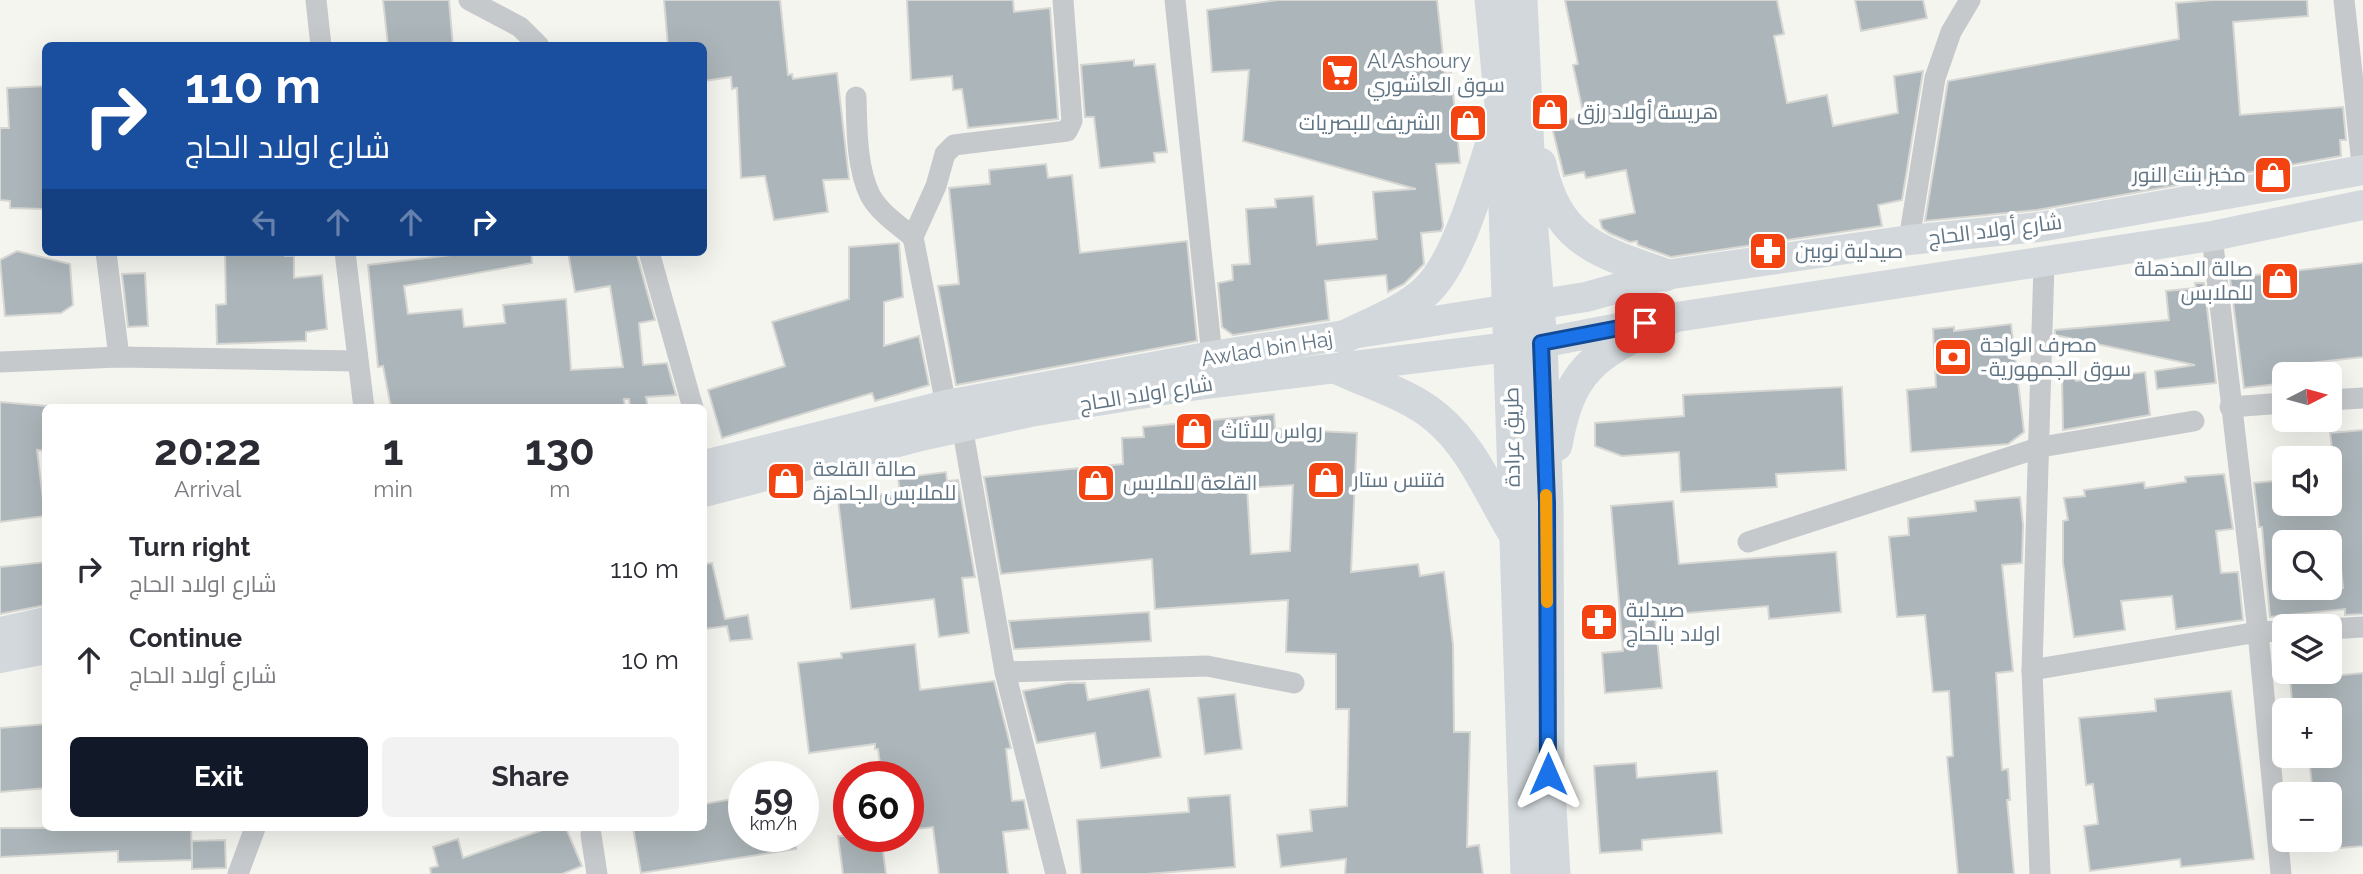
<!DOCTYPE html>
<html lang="en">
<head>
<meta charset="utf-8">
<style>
  body { margin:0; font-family:Raleway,Cairo,sans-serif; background:#f2f2f3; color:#2b2b33; height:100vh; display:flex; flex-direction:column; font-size:26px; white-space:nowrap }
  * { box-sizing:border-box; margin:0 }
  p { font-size:23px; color:#7c7c81 }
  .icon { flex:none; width:38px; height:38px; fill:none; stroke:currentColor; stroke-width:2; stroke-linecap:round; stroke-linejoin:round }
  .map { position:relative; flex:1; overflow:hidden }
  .side { position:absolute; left:42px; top:404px; width:665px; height:427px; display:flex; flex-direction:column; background:#fff; border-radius:10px; box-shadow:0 7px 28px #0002 }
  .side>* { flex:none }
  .top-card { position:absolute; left:42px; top:42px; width:665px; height:214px; border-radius:10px; box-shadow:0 7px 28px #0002; background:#1a4fa0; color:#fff; overflow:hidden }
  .needle { width:46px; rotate:84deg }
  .buttons { position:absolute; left:2272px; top:362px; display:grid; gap:14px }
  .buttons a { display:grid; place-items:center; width:70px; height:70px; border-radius:10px; background:#fff; box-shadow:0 7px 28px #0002; font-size:35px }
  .speed { position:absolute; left:728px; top:761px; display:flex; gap:14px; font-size:35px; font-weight:700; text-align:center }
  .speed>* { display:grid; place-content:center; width:91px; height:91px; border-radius:50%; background:#fff; box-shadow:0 7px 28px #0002; line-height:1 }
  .speed small { font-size:18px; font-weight:400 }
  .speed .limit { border:10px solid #d22; background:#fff; color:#111 }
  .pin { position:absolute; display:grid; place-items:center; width:60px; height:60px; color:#fff; margin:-30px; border-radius:14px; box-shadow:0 4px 10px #0006 }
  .me { position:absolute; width:77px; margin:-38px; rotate:0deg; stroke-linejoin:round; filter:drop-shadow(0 0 5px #0008) }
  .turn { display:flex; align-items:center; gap:24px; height:147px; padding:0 28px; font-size:32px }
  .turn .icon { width:91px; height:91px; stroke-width:2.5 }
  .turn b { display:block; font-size:49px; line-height:60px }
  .lanes { display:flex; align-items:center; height:66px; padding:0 28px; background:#0003; justify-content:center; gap:35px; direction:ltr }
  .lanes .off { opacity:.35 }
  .eta { display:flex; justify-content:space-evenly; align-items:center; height:119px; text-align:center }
  .eta b { font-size:42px; font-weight:700; line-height:49px }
  .button { display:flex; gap:14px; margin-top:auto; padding:14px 28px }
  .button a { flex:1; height:80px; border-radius:10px; background:#111827; color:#fff; font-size:28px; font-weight:700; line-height:80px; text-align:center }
  .button a+a { background:#f2f2f3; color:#2b2b33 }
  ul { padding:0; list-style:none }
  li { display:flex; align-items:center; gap:21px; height:91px; padding:0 28px }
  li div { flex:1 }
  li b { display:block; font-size:26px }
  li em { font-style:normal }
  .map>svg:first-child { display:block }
  .building { fill:#acb5b9; stroke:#d6d6d3; stroke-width:2; fill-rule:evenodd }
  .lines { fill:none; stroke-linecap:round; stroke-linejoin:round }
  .minor { stroke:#c6c9cc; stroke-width:21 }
  .secondary { stroke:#d2d8dc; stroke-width:30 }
  .primary { stroke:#d2d8dc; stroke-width:33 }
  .route-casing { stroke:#114b97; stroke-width:18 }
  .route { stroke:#1a73e8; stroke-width:12 }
  .slow { stroke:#f59e0b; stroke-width:12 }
  .labels { text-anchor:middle; stroke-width:7; stroke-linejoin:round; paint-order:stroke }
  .poi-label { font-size:21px; fill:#617584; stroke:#fff; text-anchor:start }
  .street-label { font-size:21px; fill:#617584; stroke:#fff }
</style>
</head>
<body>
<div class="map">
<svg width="2363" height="874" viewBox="0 0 2363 874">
  <rect width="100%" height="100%" fill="#f5f5f0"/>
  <!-- building -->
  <g class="building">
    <polygon points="383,0 449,0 453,46 388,46"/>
    <polygon points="664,0 780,0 788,75 792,74 793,79 837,73 849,179 823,180 828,212 774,220 765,176 741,178 737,88 732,89 731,77 704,81 704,46 668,46"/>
    <polygon points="907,0 1013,0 1014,12 1050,8 1058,119 968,128 962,89 953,90 952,76 911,80"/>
    <polygon points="1278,0 1437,0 1445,74 1451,73 1460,163 1436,164 1443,226 1441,231 1421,233 1424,264 1404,284 1388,292 1386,275 1325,281 1329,320 1233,335 1222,327 1218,283 1233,280 1232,265 1250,264 1246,209 1276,207 1275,199 1313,196 1317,245 1377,239 1373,192 1416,189 1243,141 1249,70 1212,72 1207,10"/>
    <polygon points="1565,0 1777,0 1784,34 1774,36 1787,103 1827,95 1833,126 1898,113 1894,76 1923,71 1902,200 1878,205 1882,226 1671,257 1638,245 1637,241 1630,242 1609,233 1602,228 1600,220 1635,213 1626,170 1586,178 1584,172 1564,176 1551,123 1584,117 1573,65 1578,64"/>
    <polygon points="1855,0 1923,0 1927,18 1861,31"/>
    <polygon points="2213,0 2307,0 2308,16 2233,22 2240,115 2343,107 2346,140 2340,140 2341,156 2037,210 1925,221 1948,81 2179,39 2176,3"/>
    <polygon points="1134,60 1134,66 1155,64 1167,152 1154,153 1155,162 1100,168 1094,117 1085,117 1081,65"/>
    <polygon points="46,86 44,209 10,208 10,201 0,200 0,128 9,128 7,88"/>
    <polygon points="1046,164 1048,178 1072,175 1080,253 1187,241 1197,341 956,385 938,286 959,284 949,188 990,184 989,170"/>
    <polygon points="899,243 903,297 884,302 884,346 919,336 929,385 875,401 872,393 722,438 708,390 785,366 772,322 849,299 849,247"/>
    <polygon points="17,251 70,264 73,305 61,313 5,316 0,260"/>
    <polygon points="225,252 285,252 285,256 294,256 294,278 322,275 327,329 306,332 306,341 217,344 216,305 226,304"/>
    <polygon points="476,252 531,252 532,263 404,286 408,314 462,309 464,327 505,323 503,305 566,299 571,370 623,367 610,286 575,292 568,252 636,252 655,320 639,323 643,365 667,363 676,395 646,397 648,408 630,408 629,399 624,399 625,408 391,408 383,366 378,367 368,265"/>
    <polygon points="2363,263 2363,357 2293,365 2294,374 2284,374 2284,383 2244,388 2230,278"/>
    <polygon points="145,273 148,326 128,327 122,274"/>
    <polygon points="2195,283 2204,283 2216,383 2157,389 2155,371 2195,365 2055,335 2055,330 2169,320 2166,291 2196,288"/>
    <polygon points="2011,324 2024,432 2008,444 1911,452 1907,390 1936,387 1933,329 1954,327 1954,331"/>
    <polygon points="2145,372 2150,415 2063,430 2062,376 2075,375 2076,381"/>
    <polygon points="1842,387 1846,470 1776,474 1777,487 1681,492 1679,452 1622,456 1595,446 1595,423 1684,416 1683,395"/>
    <polygon points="0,402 46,406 46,451 37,450 45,516 0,522"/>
    <path d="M1274,414L1275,429L1357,433L1351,572L1418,564L1420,576L1444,572L1453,645L1454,732H1470L1467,847L1479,845L1483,874H1345L1346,859L1281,867L1277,835L1312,831L1310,810L1347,806L1349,709H1336V654L1286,652L1288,600L1155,609L1152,559L1001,574L984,477L1123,464L1122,438L1144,437L1143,427ZM1293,485L1290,551L1251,554L1247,488Z"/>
    <path d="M2363,430V614L2345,615V609L2270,617L2262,527H2259L2254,483L2284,480V504H2329V464L2334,463L2330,433ZM2284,542H2338L2343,588H2284Z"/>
    <polygon points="946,472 947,481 958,480 975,577 962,578 969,633 939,637 934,599 851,609 838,499 900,492 898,478"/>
    <polygon points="2224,474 2233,529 2216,531 2221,573 2238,572 2243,620 2176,629 2172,596 2121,601 2125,630 2074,637 2063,563 2063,521 2068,520 2064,498 2085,496 2084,490 2144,482 2145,488 2186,482 2185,477"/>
    <polygon points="2020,497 2023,525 2022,563 2002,565 2013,671 1996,673 2002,770 2008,769 2010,800 2007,800 2014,874 1958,874 1947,757 1953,756 1949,691 1933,692 1925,615 1897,617 1889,537 1909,535 1908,518 1976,511 1975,501"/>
    <polygon points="1673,501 1679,564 1836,552 1841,612 1769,619 1768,606 1664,615 1664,618 1655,619 1662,688 1605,693 1602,653 1623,651 1611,506"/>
    <polygon points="46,562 46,605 0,614 0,567"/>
    <polygon points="712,563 725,619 748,615 752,639 730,641 727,626 704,629 704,564"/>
    <polygon points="1149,612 1151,641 1014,649 1009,621"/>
    <polygon points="915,644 920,690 994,681 1011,748 1006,749 1012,801 1024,800 1029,829 1003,832 1008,874 939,874 933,827 908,830 908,777 882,777 878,749 875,749 875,744 809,753 798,663 842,658 841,653"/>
    <polygon points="2363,673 2363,846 2329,849 2329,794 2313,794 2310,767 2329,765 2329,710 2293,710 2290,680"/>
    <polygon points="1068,683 1085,683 1088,700 1149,689 1161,757 1101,768 1095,733 1037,743 1023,691"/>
    <polygon points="2231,691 2254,859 2181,867 2180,859 2090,871 2084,826 2098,824 2093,784 2086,785 2079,718 2156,711 2155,699"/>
    <polygon points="1235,694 1242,749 1205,754 1198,698"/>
    <polygon points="46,724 46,788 0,792 0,728"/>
    <polygon points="1636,763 1637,778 1717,771 1722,833 1642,840 1642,850 1600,853 1594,766"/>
    <polygon points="1230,795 1235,867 1146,874 1081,874 1077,820 1189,812 1188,798"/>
    <polygon points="744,797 744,836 795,836 796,849 641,873 633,828 704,828 704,804"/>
    <polygon points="0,828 191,828 192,859 192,841 225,840 226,868 192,869 192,860 118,862 118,851 0,857"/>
    <polygon points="548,828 566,828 582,866 562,874 431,874 430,868 438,866 433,847 458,839 463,858"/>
    <polygon points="838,836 881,836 886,874 843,874"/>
  </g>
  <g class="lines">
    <!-- minor -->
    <g class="minor">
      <polyline points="316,0 321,46"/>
      <polyline points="469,0 520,27 539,46"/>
      <polyline points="1175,0 1212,356"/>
      <polyline points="2344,0 2363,173"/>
      <path d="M856,97C857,127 856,166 870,195C879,212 898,225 913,237"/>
      <polyline points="2212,236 2258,632 2281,874"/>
      <polyline points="1909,240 1935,78 1951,32 1970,0"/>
      <polyline points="106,252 119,357"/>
      <polyline points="345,252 364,408"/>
      <polyline points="649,252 693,408"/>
      <polyline points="0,362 119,357 357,361"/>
      <polyline points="2329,400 2363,398"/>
      <polyline points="946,405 913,237 936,186 945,154 954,145 1067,131 1072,121 1063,0"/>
      <polyline points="2230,407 2284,403"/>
      <polyline points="962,426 1005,672 1056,874"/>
      <polyline points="1748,542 2041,447 2194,421"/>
      <polyline points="2329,629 2363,627"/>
      <polyline points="2032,670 2258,632 2284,631"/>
      <polyline points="1005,672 1207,666 1294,683"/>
      <polyline points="591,835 597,874"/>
      <polyline points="238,874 255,828"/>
      <polyline points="2040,874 2032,670 2044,263"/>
    </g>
    <!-- secondary -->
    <g class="secondary">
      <polyline points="704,465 946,405 1212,356 1586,297 1665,275 1909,240 2039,227 2363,170"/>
      <polyline points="704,492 925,435 1030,412 1189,386 1541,343 1670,318 2212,236 2363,205"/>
      <polyline points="0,632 46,622"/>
      <polyline points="0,658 46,649"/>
    </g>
    <!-- primary -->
    <g class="primary">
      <polyline points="1491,0 1502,115 1527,874"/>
      <polyline points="1521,0 1531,218 1541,343 1547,503 1548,774 1554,874"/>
      <path d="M1540,164C1557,242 1598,251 1665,275"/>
      <path d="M1344,337C1371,323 1402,313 1425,292C1458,263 1481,176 1495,134"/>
      <path d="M1340,369C1372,384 1410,395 1437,418C1472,447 1490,493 1513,531"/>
      <path d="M1556,445C1570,362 1601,353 1670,318"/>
    </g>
  </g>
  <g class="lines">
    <defs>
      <polyline id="route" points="1548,774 1547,503 1541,343 1645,323"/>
    </defs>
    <!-- route casing -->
    <use href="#route" class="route-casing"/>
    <!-- route -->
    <use href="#route" class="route"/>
    <!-- slow -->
    <polyline class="slow" points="1546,495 1547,602"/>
  </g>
  <!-- icons -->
  <defs>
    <symbol id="supermarket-square" viewBox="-11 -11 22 22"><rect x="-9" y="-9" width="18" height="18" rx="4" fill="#f34311" stroke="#fff"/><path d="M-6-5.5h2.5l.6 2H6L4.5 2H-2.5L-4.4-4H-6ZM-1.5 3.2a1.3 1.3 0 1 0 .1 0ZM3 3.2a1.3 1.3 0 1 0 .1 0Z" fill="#fff"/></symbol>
    <symbol id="shop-square" viewBox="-11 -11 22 22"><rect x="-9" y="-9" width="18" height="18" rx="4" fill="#f34311" stroke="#fff"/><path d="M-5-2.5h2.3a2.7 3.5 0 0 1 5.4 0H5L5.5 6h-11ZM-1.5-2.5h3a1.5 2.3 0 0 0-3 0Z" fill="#fff"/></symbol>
    <symbol id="pharmacy-square" viewBox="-11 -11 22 22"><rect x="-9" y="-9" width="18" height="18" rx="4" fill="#f34311" stroke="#fff"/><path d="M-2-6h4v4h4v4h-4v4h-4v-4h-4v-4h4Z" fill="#fff"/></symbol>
    <symbol id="bank-square" viewBox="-11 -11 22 22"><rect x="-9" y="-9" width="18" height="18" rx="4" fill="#f34311" stroke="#fff"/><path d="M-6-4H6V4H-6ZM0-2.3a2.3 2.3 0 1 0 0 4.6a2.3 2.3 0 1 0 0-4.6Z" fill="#fff"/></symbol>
  </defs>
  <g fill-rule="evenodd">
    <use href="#supermarket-square" x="1318" y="51" width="44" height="44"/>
    <use href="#shop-square" x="1528" y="90" width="44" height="44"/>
    <use href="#shop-square" x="1446" y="101" width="44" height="44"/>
    <use href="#shop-square" x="2251" y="153" width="44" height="44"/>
    <use href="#pharmacy-square" x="1746" y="229" width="44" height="44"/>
    <use href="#shop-square" x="2258" y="259" width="44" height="44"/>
    <use href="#bank-square" x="1931" y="335" width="44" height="44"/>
    <use href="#shop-square" x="1172" y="409" width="44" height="44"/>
    <use href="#shop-square" x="1304" y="458" width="44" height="44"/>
    <use href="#shop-square" x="764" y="459" width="44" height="44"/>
    <use href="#shop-square" x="1074" y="461" width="44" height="44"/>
    <use href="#pharmacy-square" x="1577" y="600" width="44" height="44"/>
  </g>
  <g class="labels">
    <!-- poi labels -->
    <g class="poi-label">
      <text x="1367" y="68">Al Ashoury<tspan x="1367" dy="24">سوق العاشوري</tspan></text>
      <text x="1577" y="119">هريسة أولاد رزق</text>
      <text x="1441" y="130" text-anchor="end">الشريف للبصريات</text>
      <text x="2246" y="182" text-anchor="end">مخبز بنت النور</text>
      <text x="1795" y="258">صيدلية نوبين</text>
      <text x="2253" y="276" text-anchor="end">صالة المذهلة<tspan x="2253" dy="24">للملابس</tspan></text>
      <text x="1980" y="352">مصرف الواحة<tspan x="1980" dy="24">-سوق الجمهورية</tspan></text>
      <text x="1221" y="438">رواس للاثاث</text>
      <text x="813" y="476">صالة القلعة<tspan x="813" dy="24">للملابس الجاهزة</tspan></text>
      <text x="1353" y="487">فتنس ستار</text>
      <text x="1123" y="490">القلعة للملابس</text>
      <text x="1626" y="617">صيدلية<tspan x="1626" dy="24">اولاد بالحاج</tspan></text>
    </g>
    <!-- street labels -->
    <g class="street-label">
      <text transform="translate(1995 230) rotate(-7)" y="7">شارع أولاد الحاج</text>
      <text transform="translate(1267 349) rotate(-9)" y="7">Awlad bin Haj</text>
      <text transform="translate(1146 394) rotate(-9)" y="7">شارع اولاد الحاج</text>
      <text transform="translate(1512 437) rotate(-91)" y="7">طريق عرادة</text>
    </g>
  </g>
</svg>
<div class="buttons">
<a><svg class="needle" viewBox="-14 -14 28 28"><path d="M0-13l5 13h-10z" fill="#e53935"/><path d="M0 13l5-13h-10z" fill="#7c7c81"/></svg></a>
<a><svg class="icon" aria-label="sound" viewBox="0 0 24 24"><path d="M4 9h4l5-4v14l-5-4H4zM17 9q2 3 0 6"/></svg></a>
<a><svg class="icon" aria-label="search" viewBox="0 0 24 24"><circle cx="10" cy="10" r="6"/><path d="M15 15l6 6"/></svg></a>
<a><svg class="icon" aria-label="layers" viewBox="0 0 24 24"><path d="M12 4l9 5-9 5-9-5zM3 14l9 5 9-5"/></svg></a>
<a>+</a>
<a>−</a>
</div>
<div class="speed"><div>59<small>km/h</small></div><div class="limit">60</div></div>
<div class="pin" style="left:1645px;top:323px;background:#d93025"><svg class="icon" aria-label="arrive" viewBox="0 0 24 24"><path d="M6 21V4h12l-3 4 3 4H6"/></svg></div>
<svg class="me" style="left:1548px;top:774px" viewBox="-20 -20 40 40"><path d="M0-17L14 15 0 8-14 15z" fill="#1a73e8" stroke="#fff" stroke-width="4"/></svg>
<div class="top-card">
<div class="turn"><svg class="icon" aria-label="right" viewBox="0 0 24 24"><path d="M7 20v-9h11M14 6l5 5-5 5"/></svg><div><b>110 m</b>شارع اولاد الحاج</div></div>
<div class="lanes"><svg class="icon off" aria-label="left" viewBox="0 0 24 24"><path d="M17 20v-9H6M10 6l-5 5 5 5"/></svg><svg class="icon off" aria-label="ahead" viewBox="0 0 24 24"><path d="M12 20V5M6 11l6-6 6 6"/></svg><svg class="icon off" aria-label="ahead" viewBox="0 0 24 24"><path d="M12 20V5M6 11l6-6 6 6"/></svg><svg class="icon" aria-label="right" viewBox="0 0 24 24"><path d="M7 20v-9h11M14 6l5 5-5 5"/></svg></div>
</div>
<section class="side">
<div class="eta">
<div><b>20:22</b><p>Arrival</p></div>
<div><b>1</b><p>min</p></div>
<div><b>130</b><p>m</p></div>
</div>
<ul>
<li><svg class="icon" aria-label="right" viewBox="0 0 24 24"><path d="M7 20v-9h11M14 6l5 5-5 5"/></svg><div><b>Turn right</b><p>شارع اولاد الحاج</p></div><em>110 m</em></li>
<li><svg class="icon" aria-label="ahead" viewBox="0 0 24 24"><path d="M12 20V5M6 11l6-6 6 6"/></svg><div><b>Continue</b><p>شارع أولاد الحاج</p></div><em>10 m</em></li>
</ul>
<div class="button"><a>Exit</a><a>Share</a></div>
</section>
</div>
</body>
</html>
